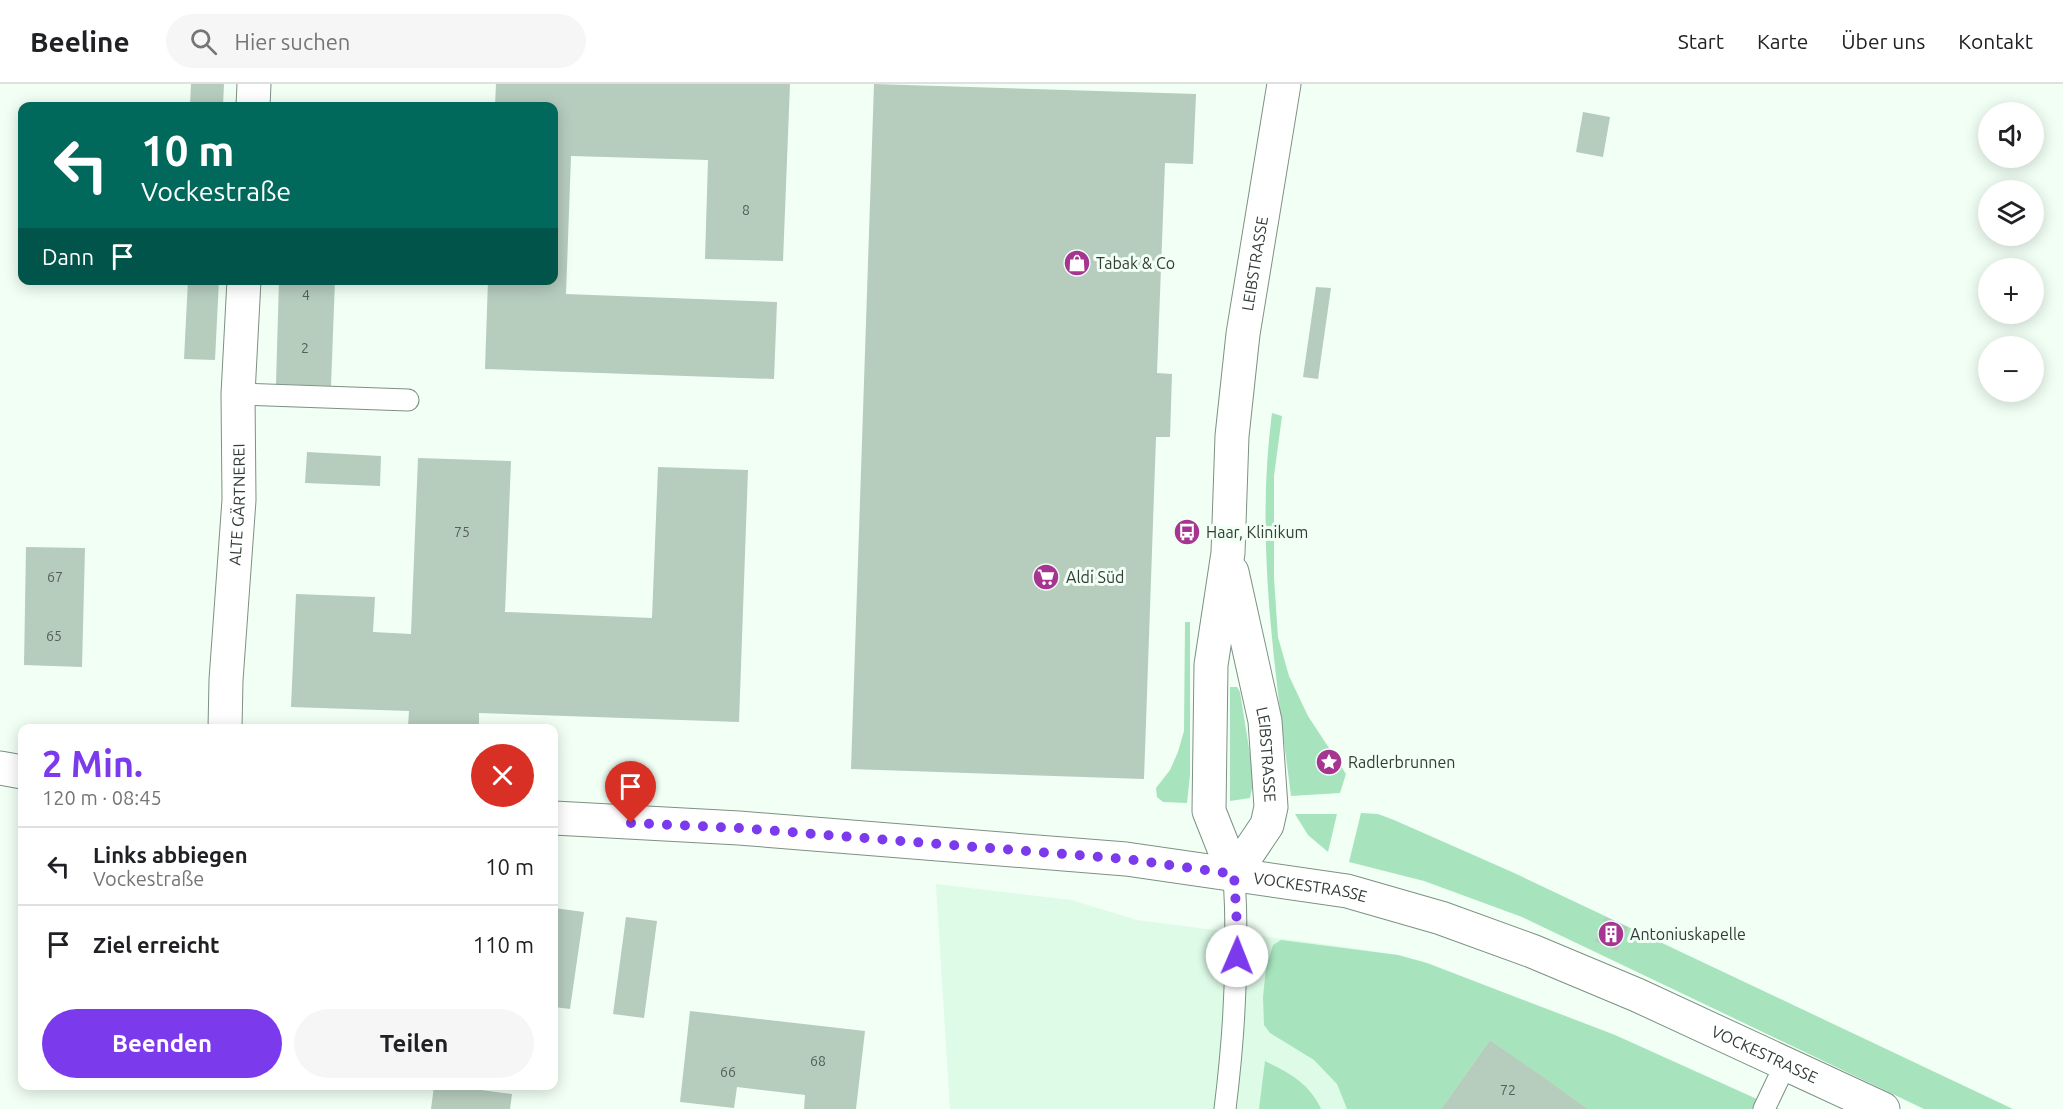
<!DOCTYPE html>
<html lang="de">
<head>
<meta charset="utf-8">
<style>
  body { margin:0; font-family:Ubuntu,sans-serif; background:#f6f6f6; color:#202124; height:100vh; display:flex; flex-direction:column; font-size:22px; white-space:nowrap }
  * { box-sizing:border-box; margin:0 }
  p { font-size:20px; color:#757577 }
  .icon { flex:none; width:33px; height:33px; fill:none; stroke:currentColor; stroke-width:2; stroke-linecap:round; stroke-linejoin:round }
  .map { position:relative; flex:1; overflow:hidden }
  .drawer { position:absolute; left:18px; top:640px; width:540px; height:366px; display:flex; flex-direction:column; background:#fff; border-radius:12px; box-shadow:0 3px 15px #0003 }
  .drawer>* { flex:none }
  .banner { position:absolute; left:18px; top:18px; width:540px; height:183px; border-radius:12px; box-shadow:0 3px 15px #0003; background:#00695c; color:#fff; overflow:hidden }
  .buttons { position:absolute; left:1978px; top:18px; display:grid; gap:12px }
  .buttons a { display:grid; place-items:center; width:66px; height:66px; border-radius:50%; background:#fff; box-shadow:0 3px 15px #0003; font-size:30px }
  .pin { position:absolute; display:grid; place-items:center; width:51px; height:51px; color:#fff; margin:-62px -26px; border-radius:50% 50% 50% 0; rotate:-45deg; box-shadow:0 0 6px #0007 }
  .pin .icon { rotate:45deg }
  .me { position:absolute; width:66px; margin:-33px; rotate:1deg; stroke-linejoin:round; filter:drop-shadow(0 0 4px #0008) }
  .turn { display:flex; align-items:center; gap:21px; height:126px; padding:0 24px; font-size:27px }
  .turn .icon { width:78px; height:78px; stroke-width:2.5 }
  .turn b { display:block; font-size:42px; line-height:51px }
  .then { display:flex; align-items:center; height:57px; padding:0 24px; background:#0003; gap:12px; font-size:22px }
  .round { display:grid; place-items:center; flex:none; width:63px; height:63px; border-radius:32px; background:#f6f6f6 }
  .head { display:flex; align-items:center; justify-content:space-between; height:102px; padding:0 24px }
  h1 { font-size:36px; font-weight:600; line-height:45px; color:#7c3aed }
  .action { display:flex; gap:12px; margin-top:auto; padding:12px 24px }
  .action a { flex:1; height:69px; border-radius:36px; background:#7c3aed; color:#fff; font-size:24px; font-weight:600; line-height:69px; text-align:center }
  .action a+a { background:#f6f6f6; color:#202124 }
  ul { padding:0; list-style:none }
  li { display:flex; align-items:center; gap:18px; height:78px; padding:0 24px; border-top:2px solid #e0e0e0 }
  li div { flex:1 }
  li b { display:block; font-size:22px }
  li em { font-style:normal }
  header { display:flex; align-items:center; gap:36px; box-sizing:border-box; height:84px; padding:0 30px; background:#fff; border-bottom:2px solid #e0e0e0 }
  header strong { font-size:28px }
  nav { display:flex; gap:33px; margin-inline-start:auto; font-size:21px }
  .search { width:420px; height:54px; background:#f6f6f6; display:flex; align-items:center; gap:15px; box-sizing:border-box; padding:0 21px; border-radius:33px; color:#757577; font-size:22px }
  .map>svg:first-child { display:block }
  .built { fill:#ddfbe7 }
  .green { fill:#a7e4bd }
  .building { fill:#b6ccbd }
  .lines { fill:none; stroke-linecap:round; stroke-linejoin:round }
  .lane-casing { stroke:#7c9183; stroke-width:23 }
  .street-casing { stroke:#7c9183; stroke-width:35 }
  .secondary-casing { stroke:#7c9183; stroke-width:35 }
  .lane { stroke:#fff; stroke-width:21 }
  .street { stroke:#fff; stroke-width:33 }
  .secondary { stroke:#fff; stroke-width:33 }
  .route { stroke:#7c3aed; stroke-width:10; stroke-dasharray:0 18 }
  .labels { text-anchor:middle; stroke-width:6; stroke-linejoin:round; paint-order:stroke }
  .number-label { font-size:14px; fill:#546058 }
  .poi-label { font-size:16px; fill:#333c36; stroke:#f1fff5; text-anchor:start }
  .street-label { font-size:16px; fill:#333c36; stroke:#f1fff5 }
</style>
</head>
<body>
<header>
<strong>Beeline</strong>
<div class="search"><svg class="icon" aria-label="search" viewBox="0 0 24 24"><circle cx="10" cy="10" r="6"/><path d="M15 15l6 6"/></svg>Hier suchen</div>
<nav><a>Start</a><a>Karte</a><a>Über uns</a><a>Kontakt</a></nav>
</header>
<div class="map">
<svg width="2063" height="1025" viewBox="0 0 2063 1025">
  <rect width="100%" height="100%" fill="#f1fff5"/>
  <!-- built -->
  <polygon class="built" points="936,800 1071,816 1137,836 1331,861 1398,871 1427,879 1615,951 1779,1025 950,1025"/>
  <!-- green -->
  <g class="green">
    <path d="M1272,329L1282,332L1274,392V494L1278,553L1289,592L1308,632L1346,690L1340,709L1291,712C1275,586 1255,457 1272,329Z"/>
    <polygon points="1185,538 1190,538 1190,691 1187,719 1163,718 1157,713 1156,704 1170,686 1178,668 1184,647"/>
    <polygon points="1230,603 1237,603 1240,608 1254,695 1250,714 1230,717"/>
    <polygon points="1361,729 1378,730 1394,736 1512,788 2013,1025 1924,1025 1522,833 1424,797 1349,778"/>
    <polygon points="1295,730 1337,730 1328,768 1308,751"/>
    <polygon points="1281,856 1398,871 1427,879 1615,951 1779,1025 1588,1025 1490,956 1441,1025 1347,1025 1337,1000 1314,976 1270,949 1264,941 1263,913 1266,884 1273,861"/>
    <path d="M1265,977C1289,989 1309,999 1321,1025H1259Z"/>
  </g>
  <!-- building -->
  <g class="building">
    <polygon points="191,0 224,0 223,22 190,22"/>
    <polygon points="496,0 790,0 783,177 705,175 708,76 571,72 566,210 777,218 774,295 485,285 488,196 554,196 554,22 495,22"/>
    <polygon points="874,0 1196,10 1193,80 1165,79 1157,289 1172,290 1170,353 1156,353 1144,695 851,685"/>
    <polygon points="1583,28 1610,33 1603,73 1576,68"/>
    <polygon points="188,196 219,196 215,276 184,275"/>
    <polygon points="279,196 335,196 331,302 276,300"/>
    <polygon points="1316,203 1331,204 1318,295 1303,293"/>
    <polygon points="307,368 381,372 380,402 305,399"/>
    <polygon points="418,374 511,377 505,528 652,534 658,383 748,386 739,638 479,629 479,644 408,642 409,627 291,623 296,510 375,513 373,548 411,550"/>
    <polygon points="26,463 85,464 82,583 24,581"/>
    <polygon points="554,824 584,828 570,925 554,923"/>
    <polygon points="626,833 657,837 644,934 613,930"/>
    <polygon points="1605,833 1628,843 1617,867 1595,857"/>
    <polygon points="690,927 865,947 856,1025 804,1025 805,1011 737,1003 734,1024 680,1018"/>
    <polygon points="1490,956 1536,988 1588,1025 1441,1025"/>
    <polygon points="434,1002 450,1002 512,1010 510,1025 431,1025"/>
  </g>
  <g class="lines">
    <defs>
      <g id="lane">
        <polyline points="238,310 408,316"/>
        <path d="M1225,1025C1235,945 1239,870 1234,790"/>
        <polyline points="1764,1025 1786,979"/>
      </g>
      <g id="street">
        <polyline points="253,22 254,0"/>
        <path id="s1" d="M1232,488L1265,637L1271,723L1267,741L1234,790"/>
        <path id="s2" d="M225,645L226,596L239,416L238,310L244,196"/>
        <path id="s3" d="M1234,790L1209,727L1211,581L1228,469L1232,352L1243,250L1284,0"/>
      </g>
      <g id="secondary">
        <polyline points="0,684 22,688"/>
        <path id="s4" d="M554,734L739,744L1126,775L1347,807L1441,834L1532,867L1637,911L1883,1025"/>
      </g>
    </defs>
    <!-- lane casing -->
    <use href="#lane" class="lane-casing"/>
    <!-- street casing -->
    <use href="#street" class="street-casing"/>
    <!-- secondary casing -->
    <use href="#secondary" class="secondary-casing"/>
    <!-- lane -->
    <use href="#lane" class="lane"/>
    <!-- street -->
    <use href="#street" class="street"/>
    <!-- secondary -->
    <use href="#secondary" class="secondary"/>
  </g>
  <g class="lines">
    <!-- route -->
    <polyline class="route" points="631,739 739,744 1126,775 1234,790 1237,842 1237,872"/>
  </g>
  <!-- icons -->
  <defs>
    <symbol id="shop-disc" viewBox="-11 -11 22 22"><circle r="9.5" fill="#a63591" stroke="#f1fff5"/><path d="M-5-2.5h2.3a2.7 3.5 0 0 1 5.4 0H5L5.5 6h-11ZM-1.5-2.5h3a1.5 2.3 0 0 0-3 0Z" fill="#fff"/></symbol>
    <symbol id="bus-disc" viewBox="-11 -11 22 22"><circle r="9.5" fill="#a63591" stroke="#f1fff5"/><path d="M-5-6H5V4H4V6H2V4H-2V6H-4V4H-5ZM-3.5-4V0h7V-4ZM-3.5 1.2v1.5H-2V1.2ZM2 1.2v1.5H3.5V1.2Z" fill="#fff"/></symbol>
    <symbol id="supermarket-disc" viewBox="-11 -11 22 22"><circle r="9.5" fill="#a63591" stroke="#f1fff5"/><path d="M-6-5.5h2.5l.6 2H6L4.5 2H-2.5L-4.4-4H-6ZM-1.5 3.2a1.3 1.3 0 1 0 .1 0ZM3 3.2a1.3 1.3 0 1 0 .1 0Z" fill="#fff"/></symbol>
    <symbol id="sight-disc" viewBox="-11 -11 22 22"><circle r="9.5" fill="#a63591" stroke="#f1fff5"/><path d="M0-6L1.8-2.2L6-1.7L2.9 1.2L3.7 5.4L0 3.3L-3.7 5.4L-2.9 1.2L-6-1.7L-1.8-2.2Z" fill="#fff"/></symbol>
    <symbol id="building-disc" viewBox="-11 -11 22 22"><circle r="9.5" fill="#a63591" stroke="#f1fff5"/><path d="M-4-6H4V6H1V3H-1V6H-4ZM-2.5-4.3h1.7v1.8h-1.7ZM.8-4.3h1.7v1.8H.8ZM-2.5-1h1.7V.8h-1.7ZM.8-1h1.7V.8H.8Z" fill="#fff"/></symbol>
  </defs>
  <g fill-rule="evenodd">
    <use href="#shop-disc" x="1062" y="164" width="30" height="30"/>
    <use href="#bus-disc" x="1172" y="433" width="30" height="30"/>
    <use href="#supermarket-disc" x="1031" y="478" width="30" height="30"/>
    <use href="#sight-disc" x="1314" y="663" width="30" height="30"/>
    <use href="#building-disc" x="1596" y="835" width="30" height="30"/>
  </g>
  <g class="labels">
    <!-- number labels -->
    <g class="number-label">
      <text x="746" y="131">8</text>
      <text x="306" y="216">4</text>
      <text x="305" y="269">2</text>
      <text x="462" y="453">75</text>
      <text x="55" y="498">67</text>
      <text x="54" y="557">65</text>
      <text x="818" y="982">68</text>
      <text x="728" y="993">66</text>
      <text x="1508" y="1011">72</text>
    </g>
    <!-- poi labels -->
    <g class="poi-label">
      <text x="1096" y="185">Tabak &amp; Co</text>
      <text x="1206" y="454">Haar, Klinikum</text>
      <text x="1066" y="499">Aldi Süd</text>
      <text x="1348" y="684">Radlerbrunnen</text>
      <text x="1630" y="856">Antoniuskapelle</text>
    </g>
    <!-- street labels -->
    <g class="street-label">
      <text dy="6" stroke="none"><textPath href="#s3" startOffset="618">LEIBSTRASSE</textPath></text>
      <text dy="6" stroke="none"><textPath href="#s2" startOffset="225">ALTE GÄRTNEREI</textPath></text>
      <text dy="6" stroke="none"><textPath href="#s1" startOffset="186">LEIBSTRASSE</textPath></text>
      <text dy="6" stroke="none"><textPath href="#s4" startOffset="760">VOCKESTRASSE</textPath></text>
      <text dy="6" stroke="none"><textPath href="#s4" startOffset="1246">VOCKESTRASSE</textPath></text>
    </g>
  </g>
</svg>
<div class="buttons">
<a><svg class="icon" aria-label="sound" viewBox="0 0 24 24"><path d="M4 9h4l5-4v14l-5-4H4zM17 9q2 3 0 6"/></svg></a>
<a><svg class="icon" aria-label="layers" viewBox="0 0 24 24"><path d="M12 4l9 5-9 5-9-5zM3 14l9 5 9-5"/></svg></a>
<a>+</a>
<a>−</a>
</div>
<div class="pin" style="left:631px;top:739px;background:#d93025"><svg class="icon" aria-label="arrive" viewBox="0 0 24 24"><path d="M6 21V4h12l-3 4 3 4H6"/></svg></div>
<svg class="me" style="left:1237px;top:872px" viewBox="-20 -20 40 40"><circle r="19" fill="#fff"/><path d="M0-13L10 11 0 6-10 11z" fill="#7c3aed"/></svg>
<div class="banner">
<div class="turn"><svg class="icon" aria-label="left" viewBox="0 0 24 24"><path d="M17 20v-9H6M10 6l-5 5 5 5"/></svg><div><b>10 m</b>Vockestraße</div></div>
<div class="then">Dann<svg class="icon" aria-label="arrive" viewBox="0 0 24 24"><path d="M6 21V4h12l-3 4 3 4H6"/></svg></div>
</div>
<section class="drawer">
<div class="head"><div><h1>2 Min.</h1><p>120 m · 08:45</p></div><a class="round" style="background:#d93025;color:#fff"><svg class="icon" aria-label="close" viewBox="0 0 24 24"><path d="M6 6l12 12M18 6L6 18"/></svg></a></div>
<ul>
<li><svg class="icon" aria-label="left" viewBox="0 0 24 24"><path d="M17 20v-9H6M10 6l-5 5 5 5"/></svg><div><b>Links abbiegen</b><p>Vockestraße</p></div><em>10 m</em></li>
<li><svg class="icon" aria-label="arrive" viewBox="0 0 24 24"><path d="M6 21V4h12l-3 4 3 4H6"/></svg><div><b>Ziel erreicht</b></div><em>110 m</em></li>
</ul>
<div class="action"><a>Beenden</a><a>Teilen</a></div>
</section>
</div>
</body>
</html>
